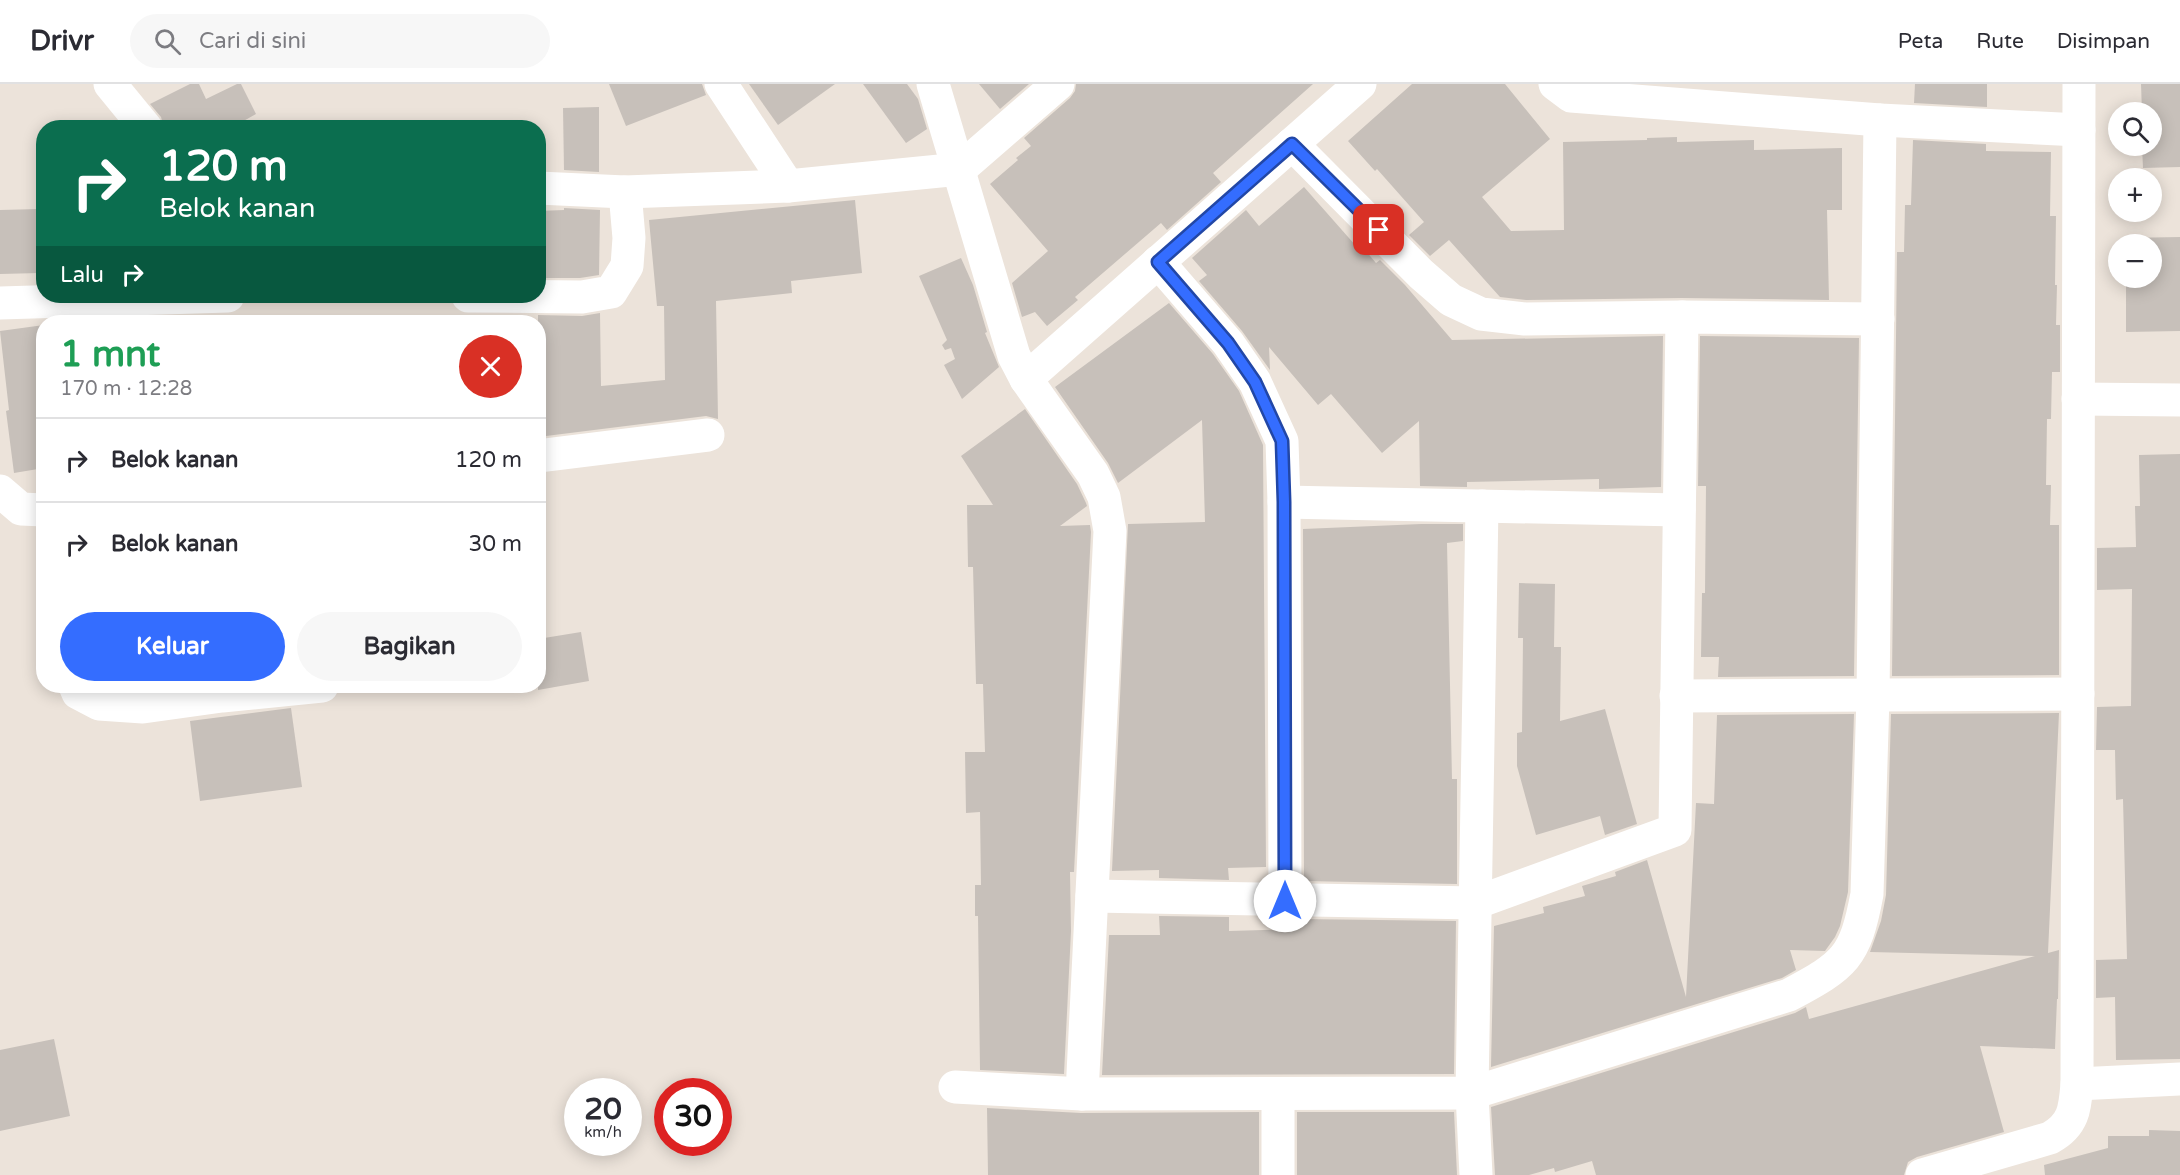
<!DOCTYPE html>
<html lang="id">
<head>
<meta charset="utf-8">
<style>
  body { margin:0; font-family:"Varela Round",sans-serif; background:#f7f7f7; color:#2b2b33; height:100vh; display:flex; flex-direction:column; font-size:22px; white-space:nowrap }
  * { box-sizing:border-box; margin:0 }
  p { font-size:20px; color:#7c7c81 }
  .icon { flex:none; width:33px; height:33px; fill:none; stroke:currentColor; stroke-width:2; stroke-linecap:round; stroke-linejoin:round }
  .map { position:relative; flex:1; overflow:hidden }
  .sheet { position:absolute; left:36px; top:231px; width:510px; height:378px; display:flex; flex-direction:column; background:#fff; border-radius:24px; box-shadow:0 3px 15px #0003 }
  .sheet>* { flex:none }
  .hud { position:absolute; left:36px; top:36px; width:510px; height:183px; border-radius:24px; box-shadow:0 3px 15px #0003; background:#0b6e4f; color:#fff; overflow:hidden }
  .controls { position:absolute; left:2108px; top:18px; display:grid; gap:12px }
  .controls a { display:grid; place-items:center; width:54px; height:54px; border-radius:50%; background:#fff; box-shadow:0 3px 15px #0003; font-size:30px }
  .speed { position:absolute; left:564px; top:994px; display:flex; gap:12px; font-size:30px; font-weight:700; text-align:center }
  .speed>* { display:grid; place-content:center; width:78px; height:78px; border-radius:50%; background:#fff; box-shadow:0 3px 15px #0003; line-height:1 }
  .speed small { font-size:15px; font-weight:400 }
  .speed .limit { border:9px solid #d22; background:#fff; color:#111 }
  .pin { position:absolute; display:grid; place-items:center; width:51px; height:51px; color:#fff; margin:-26px; border-radius:12px; box-shadow:0 3px 9px #0006 }
  .me { position:absolute; width:66px; margin:-33px; rotate:0deg; stroke-linejoin:round; filter:drop-shadow(0 0 4px #0008) }
  .turn { display:flex; align-items:center; gap:21px; height:126px; padding:0 24px; font-size:27px }
  .turn .icon { width:78px; height:78px; stroke-width:2.5 }
  .turn b { display:block; font-size:42px; line-height:51px }
  .then { display:flex; align-items:center; height:57px; padding:0 24px; background:#0003; gap:12px; font-size:22px }
  .round { display:grid; place-items:center; flex:none; width:63px; height:63px; border-radius:32px; background:#f7f7f7 }
  .headline { display:flex; align-items:center; justify-content:space-between; height:102px; padding:0 24px }
  h1 { font-size:36px; font-weight:800; line-height:45px; color:#1e9e55 }
  .cta { display:flex; gap:12px; margin-top:auto; padding:12px 24px }
  .cta a { flex:1; height:69px; border-radius:36px; background:#346dff; color:#fff; font-size:24px; font-weight:800; line-height:69px; text-align:center }
  .cta a+a { background:#f7f7f7; color:#2b2b33 }
  ul { padding:0; list-style:none }
  li { display:flex; align-items:center; gap:18px; height:84px; padding:0 24px; border-top:2px solid #e1e1e2 }
  li div { flex:1 }
  li b { display:block; font-size:22px }
  li em { font-style:normal }
  header { display:flex; align-items:center; gap:36px; box-sizing:border-box; height:84px; padding:0 30px; background:#fff; border-bottom:2px solid #e1e1e2 }
  header strong { font-size:28px }
  nav { display:flex; gap:33px; margin-inline-start:auto; font-size:21px }
  .search { width:420px; height:54px; background:#f7f7f7; display:flex; align-items:center; gap:15px; box-sizing:border-box; padding:0 21px; border-radius:33px; color:#7c7c81; font-size:22px }
  .map>svg:first-child { display:block }
  .building { fill:#c7c0ba }
  .lines { fill:none; stroke-linecap:round; stroke-linejoin:round }
  .minor { stroke:#fff; stroke-width:33 }
  .route-casing { stroke:#2247a6; stroke-width:15 }
  .route { stroke:#346dff; stroke-width:10 }
</style>
</head>
<body>
<header>
<strong>Drivr</strong>
<div class="search"><svg class="icon" aria-label="search" viewBox="0 0 24 24"><circle cx="10" cy="10" r="6"/><path d="M15 15l6 6"/></svg>Cari di sini</div>
<nav><a>Peta</a><a>Rute</a><a>Disimpan</a></nav>
</header>
<div class="map">
<svg width="2180" height="1091" viewBox="0 0 2180 1091">
  <rect width="100%" height="100%" fill="#ece3da"/>
  <!-- building -->
  <g class="building">
    <polygon points="190,0 199,0 206,15 237,0 241,0 256,30 231,44 164,44 161,33 150,20"/>
    <polygon points="609,0 702,0 706,11 626,42"/>
    <polygon points="749,0 835,0 778,41"/>
    <polygon points="863,0 907,0 918,15 927,45 906,59"/>
    <polygon points="979,0 1029,0 1000,25"/>
    <polygon points="1076,0 1313,0 1213,89 1221,98 1167,146 1161,139 1075,213 1078,216 1047,242 1035,228 1022,233 1012,199 1048,167 990,100 1018,76 1016,74 1031,62 1024,54 1070,14 1075,7"/>
    <polygon points="1412,0 1505,0 1550,55 1482,113 1511,147 1564,146 1563,58 1647,56 1647,54 1677,53 1677,58 1754,56 1754,66 1842,64 1842,126 1827,126 1829,216 1682,214 1526,216 1500,213 1449,156 1430,172 1409,151 1424,138 1377,85 1375,87 1348,57"/>
    <polygon points="1915,0 1987,0 1987,23 1914,19"/>
    <polygon points="2141,0 2180,0 2180,83 2143,84 2142,62 2151,62 2151,28 2142,28"/>
    <polygon points="599,23 599,88 564,86 563,24"/>
    <polygon points="1913,56 1986,60 1986,67 2051,68 2050,132 2056,132 2055,201 2057,201 2056,241 2060,241 2060,288 2052,288 2051,335 2047,335 2046,401 2051,401 2050,441 2059,441 2059,591 1892,592 1897,168 1904,168 1905,121 1911,121"/>
    <polygon points="1304,103 1356,162 1359,159 1376,179 1380,176 1405,201 1452,256 1663,252 1661,403 1599,405 1599,395 1467,398 1467,403 1420,402 1419,337 1382,369 1331,310 1318,321 1269,263 1270,286 1242,247 1199,197 1207,191 1192,174 1246,126 1259,142"/>
    <polygon points="855,116 862,189 791,197 792,209 716,217 718,335 706,332 538,353 538,231 582,232 600,229 601,302 665,296 664,222 657,222 649,136"/>
    <polygon points="564,124 600,126 599,191 580,194 538,194 538,127 564,126"/>
    <polygon points="39,125 40,189 0,190 0,126"/>
    <polygon points="2180,153 2180,247 2126,248 2126,194 2151,194 2151,160 2125,160 2125,154"/>
    <polygon points="961,174 973,201 987,248 985,249 999,283 962,315 944,281 955,275 951,264 945,266 942,261 947,256 919,192"/>
    <polygon points="1169,219 1213,270 1239,307 1263,361 1266,783 1228,784 1229,796 1159,794 1159,786 1112,787 1128,440 1205,438 1202,336 1118,399 1108,379 1055,303"/>
    <polygon points="44,241 44,384 14,389 6,327 9,326 0,247"/>
    <polygon points="1700,252 1859,254 1854,592 1718,593 1719,573 1701,573 1702,509 1705,509 1706,402 1698,402"/>
    <polygon points="1025,325 1077,400 1086,419 1087,422 1060,442 1090,441 1091,448 1074,788 1070,788 1071,847 1064,990 980,986 978,832 975,832 975,801 981,801 980,728 966,729 965,668 985,668 983,600 976,600 973,483 968,483 967,421 993,421 961,372"/>
    <polygon points="2180,370 2180,975 2116,976 2115,913 2096,914 2096,876 2127,875 2123,715 2116,716 2115,666 2096,666 2097,623 2131,622 2132,505 2097,506 2097,464 2136,463 2135,422 2140,422 2139,371"/>
    <polygon points="1421,440 1463,440 1463,457 1447,459 1452,695 1457,695 1457,800 1304,797 1303,445"/>
    <polygon points="1519,499 1555,500 1554,563 1561,563 1560,637 1605,625 1637,740 1605,751 1600,732 1536,751 1517,682 1517,649 1522,648 1523,554 1518,554"/>
    <polygon points="581,548 589,597 538,606 538,555"/>
    <polygon points="291,624 302,703 200,717 190,637"/>
    <polygon points="2059,629 2048,869 2059,866 2058,915 2057,915 2055,965 1980,962 2004,1048 1917,1073 1908,1078 1904,1091 1596,1091 1592,1077 1555,1088 1554,1084 1529,1091 1495,1091 1491,1023 1795,929 1806,923 1809,935 2035,872 1870,868 1881,837 1886,811 1891,630"/>
    <polygon points="1854,630 1848,808 1840,842 1835,853 1825,867 1790,866 1796,886 1782,894 1491,983 1494,842 1544,829 1543,823 1585,812 1582,802 1616,792 1615,788 1647,776 1686,913 1696,719 1714,720 1717,631"/>
    <polygon points="1159,832 1229,833 1229,847 1300,845 1300,835 1456,837 1454,990 1102,991 1109,851 1160,851"/>
    <polygon points="54,955 70,1032 0,1047 0,966"/>
    <polygon points="987,1024 1081,1029 1259,1028 1259,1091 988,1091"/>
    <polygon points="1297,1028 1454,1028 1457,1091 1297,1091"/>
    <polygon points="2149,1046 2180,1047 2180,1091 2045,1091 2044,1081 2108,1064 2108,1052 2149,1052"/>
  </g>
  <g class="lines">
    <!-- minor -->
    <g class="minor">
      <polyline points="110,0 146,44"/>
      <polyline points="721,0 788,102"/>
      <polyline points="933,0 1014,272 1026,295 1093,390 1104,413 1110,447 1082,1010"/>
      <polyline points="1555,0 1571,12 1880,36 2079,46"/>
      <polyline points="1292,60 1421,190 1451,216 1481,230 1525,235 1682,233 1878,235"/>
      <polyline points="538,104 625,108 788,102 960,85 1058,0"/>
      <polyline points="1158,178 1228,259 1255,298 1282,357 1284,418 1285,817"/>
      <polyline points="468,212 582,213 611,208 627,182 629,154 625,108"/>
      <polyline points="0,219 228,212"/>
      <polyline points="1026,295 1360,0"/>
      <polyline points="2078,315 2180,316"/>
      <polyline points="538,372 708,351"/>
      <polyline points="0,407 21,425 44,426"/>
      <polyline points="1284,418 1679,426"/>
      <polyline points="75,602 78,609 99,620 143,623 222,612 322,602"/>
      <polyline points="1676,612 2078,610"/>
      <polyline points="1092,812 1475,819 1675,746 1682,233"/>
      <polyline points="2077,1000 2180,995"/>
      <path d="M955,1003L1082,1010L1472,1009L1789,911C1845,881 1855,874 1867,810L1873,612L1880,36"/>
      <polyline points="1278,1011 1278,1091"/>
      <polyline points="1476,1091 1472,1009 1482,422"/>
      <path d="M1922,1091L2050,1054C2074,1041 2075,1024 2077,1000L2079,0"/>
    </g>
  </g>
  <g class="lines">
    <defs>
      <polyline id="route" points="1285,817 1284,418 1282,357 1255,298 1228,259 1158,178 1292,60 1379,146"/>
    </defs>
    <!-- route casing -->
    <use href="#route" class="route-casing"/>
    <!-- route -->
    <use href="#route" class="route"/>
  </g>
</svg>
<div class="controls">
<a><svg class="icon" aria-label="search" viewBox="0 0 24 24"><circle cx="10" cy="10" r="6"/><path d="M15 15l6 6"/></svg></a>
<a>+</a>
<a>−</a>
</div>
<div class="speed"><div>20<small>km/h</small></div><div class="limit">30</div></div>
<div class="pin" style="left:1379px;top:146px;background:#d93025"><svg class="icon" aria-label="arrive" viewBox="0 0 24 24"><path d="M6 21V4h12l-3 4 3 4H6"/></svg></div>
<svg class="me" style="left:1285px;top:817px" viewBox="-20 -20 40 40"><circle r="19" fill="#fff"/><path d="M0-13L10 11 0 6-10 11z" fill="#346dff"/></svg>
<div class="hud">
<div class="turn"><svg class="icon" aria-label="right" viewBox="0 0 24 24"><path d="M7 20v-9h11M14 6l5 5-5 5"/></svg><div><b>120 m</b>Belok kanan</div></div>
<div class="then">Lalu<svg class="icon" aria-label="right" viewBox="0 0 24 24"><path d="M7 20v-9h11M14 6l5 5-5 5"/></svg></div>
</div>
<section class="sheet">
<div class="headline"><div><h1>1 mnt</h1><p>170 m · 12:28</p></div><a class="round" style="background:#d93025;color:#fff"><svg class="icon" aria-label="close" viewBox="0 0 24 24"><path d="M6 6l12 12M18 6L6 18"/></svg></a></div>
<ul>
<li><svg class="icon" aria-label="right" viewBox="0 0 24 24"><path d="M7 20v-9h11M14 6l5 5-5 5"/></svg><div><b>Belok kanan</b></div><em>120 m</em></li>
<li><svg class="icon" aria-label="right" viewBox="0 0 24 24"><path d="M7 20v-9h11M14 6l5 5-5 5"/></svg><div><b>Belok kanan</b></div><em>30 m</em></li>
</ul>
<div class="cta"><a>Keluar</a><a>Bagikan</a></div>
</section>
</div>
</body>
</html>
